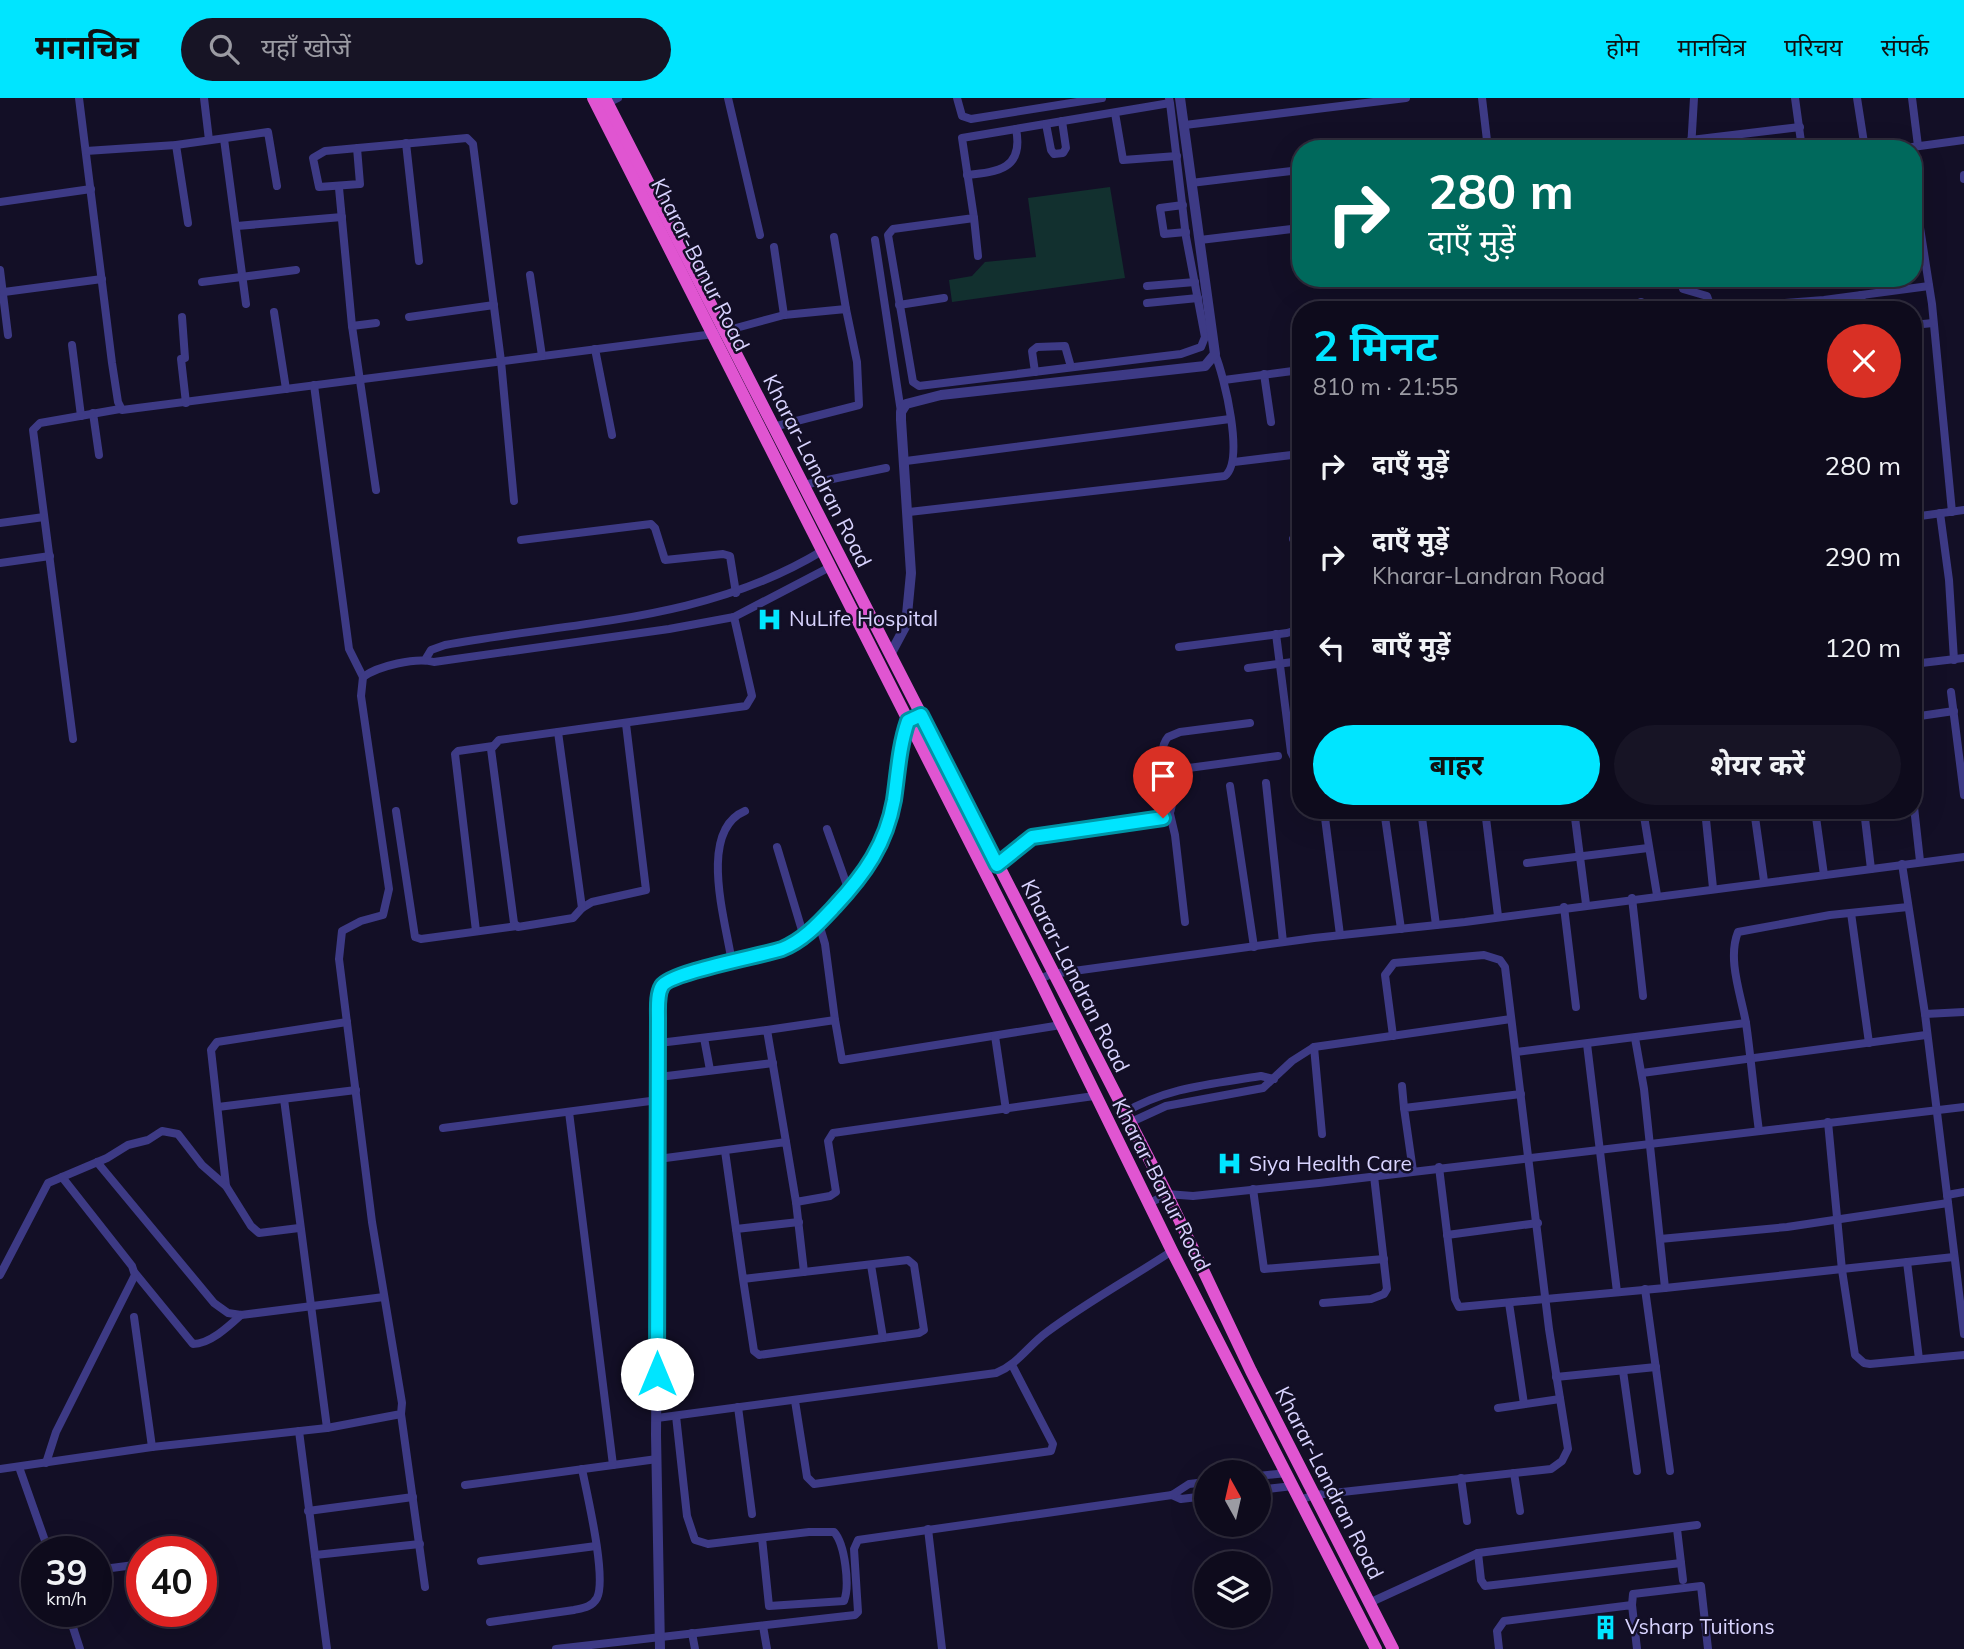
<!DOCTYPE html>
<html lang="hi">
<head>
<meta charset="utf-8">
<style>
  body { margin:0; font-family:Mulish,"Noto Sans Devanagari",sans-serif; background:#171425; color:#f1f3f6; height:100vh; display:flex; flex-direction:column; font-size:26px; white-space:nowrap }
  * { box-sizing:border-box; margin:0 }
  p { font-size:23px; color:#9b9ba3 }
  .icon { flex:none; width:38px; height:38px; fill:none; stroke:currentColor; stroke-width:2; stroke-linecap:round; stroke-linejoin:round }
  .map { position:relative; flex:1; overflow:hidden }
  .details { position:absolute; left:1292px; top:203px; width:630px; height:518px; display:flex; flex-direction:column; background:#0e0b1c; border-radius:28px; box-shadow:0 7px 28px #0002,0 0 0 2px #2e2b3b }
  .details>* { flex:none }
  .hud { position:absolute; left:1292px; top:42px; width:630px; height:147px; border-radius:28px; box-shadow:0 7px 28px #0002,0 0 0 2px #2e2b3b; background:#00695c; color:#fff; overflow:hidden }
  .needle { width:46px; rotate:352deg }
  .tools { position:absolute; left:1194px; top:1362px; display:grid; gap:14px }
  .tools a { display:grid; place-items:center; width:77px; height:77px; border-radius:50%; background:#0e0b1c; box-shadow:0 7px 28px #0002,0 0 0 2px #2e2b3b; font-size:35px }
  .speed { position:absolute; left:21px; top:1438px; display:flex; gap:14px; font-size:35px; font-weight:700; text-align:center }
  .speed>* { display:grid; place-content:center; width:91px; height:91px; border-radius:50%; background:#0e0b1c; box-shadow:0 7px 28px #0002,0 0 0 2px #2e2b3b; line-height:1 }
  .speed small { font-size:18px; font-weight:400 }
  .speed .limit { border:10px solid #d22; background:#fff; color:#111 }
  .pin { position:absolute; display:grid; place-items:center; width:60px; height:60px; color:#fff; margin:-72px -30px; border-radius:50% 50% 50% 0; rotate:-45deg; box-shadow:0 0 7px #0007 }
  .pin .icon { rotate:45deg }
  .me { position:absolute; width:77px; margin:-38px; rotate:0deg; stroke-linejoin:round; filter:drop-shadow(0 0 5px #0008) }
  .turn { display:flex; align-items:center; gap:24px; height:147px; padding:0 21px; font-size:32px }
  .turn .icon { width:91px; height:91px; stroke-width:2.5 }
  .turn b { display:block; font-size:49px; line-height:60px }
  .round { display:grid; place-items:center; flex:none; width:74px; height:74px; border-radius:37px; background:#171425 }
  .overview { display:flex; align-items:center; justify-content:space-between; height:119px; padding:0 21px }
  h1 { font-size:42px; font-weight:700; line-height:52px; color:#00e5ff }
  .button { display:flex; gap:14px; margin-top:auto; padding:14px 21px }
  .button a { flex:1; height:80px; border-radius:42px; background:#00e5ff; color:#111; font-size:28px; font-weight:700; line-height:80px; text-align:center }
  .button a+a { background:#171425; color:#f1f3f6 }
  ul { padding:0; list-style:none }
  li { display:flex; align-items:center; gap:21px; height:91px; padding:0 21px }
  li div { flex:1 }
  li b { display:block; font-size:26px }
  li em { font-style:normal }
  header { display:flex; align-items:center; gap:42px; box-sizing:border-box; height:98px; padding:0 35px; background:#00e5ff; color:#111 }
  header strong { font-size:33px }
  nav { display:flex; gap:38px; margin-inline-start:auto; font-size:24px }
  .search { width:490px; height:63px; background:#171425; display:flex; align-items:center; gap:18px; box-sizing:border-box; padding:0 24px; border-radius:38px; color:#9b9ba3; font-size:26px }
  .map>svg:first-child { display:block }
  .green { fill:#12302f }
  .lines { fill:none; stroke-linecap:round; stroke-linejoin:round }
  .minor { stroke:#3d3a85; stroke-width:8 }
  .tertiary { stroke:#3d3a85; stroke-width:10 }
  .trunk { stroke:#e055d1; stroke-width:12 }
  .route-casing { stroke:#0095a6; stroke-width:18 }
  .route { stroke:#00e5ff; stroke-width:12 }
  .labels { text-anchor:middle; stroke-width:5; stroke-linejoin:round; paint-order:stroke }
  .street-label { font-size:21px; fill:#d9d4ff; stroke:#130f26 }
  .poi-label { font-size:21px; fill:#d9d4ff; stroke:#130f26; text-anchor:start }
</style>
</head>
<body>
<header>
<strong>मानचित्र</strong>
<div class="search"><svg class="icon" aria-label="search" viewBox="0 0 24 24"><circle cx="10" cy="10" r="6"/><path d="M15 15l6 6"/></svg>यहाँ खोजें</div>
<nav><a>होम</a><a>मानचित्र</a><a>परिचय</a><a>संपर्क</a></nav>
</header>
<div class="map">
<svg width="1964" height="1551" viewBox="0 0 1964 1551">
  <rect width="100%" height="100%" fill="#130f26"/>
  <!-- green -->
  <polygon class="green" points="1110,89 1125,180 952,204 949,182 972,178 985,164 1036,159 1028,100"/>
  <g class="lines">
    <!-- minor -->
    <g class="minor">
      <polyline points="79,0 112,265 118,304 122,312 714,236 784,217 846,211 857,264 859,307 773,329"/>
      <polyline points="204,0 209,42"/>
      <polyline points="728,0 760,137"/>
      <polyline points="957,0 962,18 971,21 1102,0"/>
      <polyline points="1169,0 1170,5 1186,139 1205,239 1201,249 1181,256 919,288 913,284 888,137 893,131 974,120 962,40 1170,5"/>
      <polyline points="1482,0 1488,51"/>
      <polyline points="1795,0 1802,51"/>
      <polyline points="1857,0 1865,51"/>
      <polyline points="1912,0 1918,48"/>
      <polyline points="608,5 618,0"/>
      <polyline points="1115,15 1123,62 1177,58"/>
      <polyline points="1046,26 1051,52 1054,56 1063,55 1066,50 1062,23"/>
      <polyline points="1185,27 1406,0"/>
      <polyline points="224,41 246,206"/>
      <polyline points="1691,42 1800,29"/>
      <polyline points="406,45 419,163"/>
      <polyline points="176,47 188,125"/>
      <polyline points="357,50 360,86 319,89 313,60 325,53 467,40 473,46 501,263 514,403"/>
      <polyline points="1691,51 1694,0"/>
      <polyline points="1898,51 1964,42"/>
      <polyline points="86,53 176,47 268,34 277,88"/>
      <path d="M967,77C998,74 1024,71 1016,31"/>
      <polyline points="1964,77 1964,81"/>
      <polyline points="1191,85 1300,72"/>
      <polyline points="1913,85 1932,206 1952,414"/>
      <polyline points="339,90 352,228 376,392"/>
      <polyline points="0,104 91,91"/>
      <polyline points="1183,107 1160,110 1164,136 1186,134"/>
      <polyline points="974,120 978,158"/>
      <polyline points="237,128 342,119"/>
      <polyline points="834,139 846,211"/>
      <polyline points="875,142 901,314"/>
      <polyline points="1200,142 1300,130"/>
      <polyline points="774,149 784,217"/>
      <polyline points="0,172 8,237"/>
      <polyline points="530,177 542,258"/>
      <polyline points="1681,180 1683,191 1707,198 1712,212"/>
      <polyline points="202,184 296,172"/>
      <polyline points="1147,188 1195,184"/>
      <polyline points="4,194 102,181"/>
      <polyline points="1861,197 1863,212"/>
      <polyline points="1641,204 1641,212"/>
      <polyline points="1147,205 1198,200"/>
      <polyline points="899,207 944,200"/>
      <polyline points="1521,208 1521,212"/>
      <polyline points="1743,208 1824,202 1929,188"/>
      <polyline points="274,214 286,291"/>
      <polyline points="182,219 185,260 181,261 186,305"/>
      <polyline points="409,219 494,207"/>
      <polyline points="1913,227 1933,225"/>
      <polyline points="352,228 376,225"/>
      <polyline points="72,247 81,318"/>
      <polyline points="595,251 612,337"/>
      <polyline points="1035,274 1032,253 1037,249 1065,248 1071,269"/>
      <polyline points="1264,276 1271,324"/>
      <polyline points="1224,282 1300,272"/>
      <polyline points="314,287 349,551 363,579"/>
      <polyline points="93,315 99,357"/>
      <polyline points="906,363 1230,321"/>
      <polyline points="1234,364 1300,356"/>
      <polyline points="803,387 886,370"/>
      <path d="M909,414L1225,378C1245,362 1224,278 1215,256"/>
      <polyline points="1940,415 1949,482 1954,562"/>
      <polyline points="1913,419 1964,412"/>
      <polyline points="0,425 44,419"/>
      <polyline points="1293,441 1300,440"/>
      <polyline points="521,442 651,426 655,430 665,462 723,456 730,458 736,495"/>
      <polyline points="0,465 50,458"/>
      <polyline points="1276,536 1291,654 1300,672"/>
      <polyline points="1179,549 1287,535 1300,531"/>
      <path d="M425,562L431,552L445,547C576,523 705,524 822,453"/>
      <polyline points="1913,566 1964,560"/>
      <polyline points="1248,570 1300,563"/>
      <polyline points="1951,594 1964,697"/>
      <polyline points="1913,619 1954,613"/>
      <polyline points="626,626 646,792 592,804 582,810 573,820 518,829 514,825 491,651 499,642 746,608 752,598 734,519"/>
      <polyline points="558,634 582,810"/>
      <polyline points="73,641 33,332 40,325 120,311"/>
      <polyline points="1166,673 1278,658"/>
      <polyline points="1266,685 1283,844"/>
      <polyline points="1230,688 1254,849"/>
      <polyline points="1913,700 1920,763"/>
      <polyline points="1324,712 1340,837"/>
      <polyline points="1384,712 1401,831"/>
      <polyline points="1421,712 1436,827"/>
      <polyline points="1485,712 1498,818"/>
      <polyline points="1574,712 1586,806"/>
      <polyline points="1643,712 1657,797"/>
      <polyline points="1705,712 1713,790"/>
      <polyline points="1754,712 1764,783"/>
      <polyline points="1815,712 1824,777"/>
      <polyline points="1864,712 1871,771"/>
      <polyline points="396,713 415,839 421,841 517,828"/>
      <polyline points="1170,716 1175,737 1185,824"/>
      <polyline points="827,731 849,793"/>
      <polyline points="777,749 804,839"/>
      <polyline points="1527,765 1648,750"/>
      <polyline points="1902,766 1925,916 1964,1236"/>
      <path d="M997,767L1032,739L1167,719C1184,699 1150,660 1168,639L1180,634L1250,625"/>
      <polyline points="1632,800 1643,898"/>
      <polyline points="1564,809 1576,909"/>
      <polyline points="1851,815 1869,945"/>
      <polyline points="819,826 825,846 835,922"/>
      <polyline points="476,833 455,656 458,653 493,648"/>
      <path d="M732,865C726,824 697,733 745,713"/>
      <polyline points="1039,881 1052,876 1314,840 1465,824 1964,759"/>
      <polyline points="1925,916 1964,914"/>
      <polyline points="767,932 835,922 842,962 1061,927"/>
      <polyline points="995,938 1006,1012"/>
      <polyline points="704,940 710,972"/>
      <polyline points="659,945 767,932 786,1044"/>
      <polyline points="1587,946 1617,1194"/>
      <polyline points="1314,949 1322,1036"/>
      <polyline points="1516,954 1746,925"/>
      <polyline points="1642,975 1926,937"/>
      <polyline points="659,979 773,965"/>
      <polyline points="1402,988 1404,1010"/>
      <polyline points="284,1001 327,1330"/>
      <polyline points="218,1009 356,992"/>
      <polyline points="569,1014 613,1367 657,1361"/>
      <path d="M1124,1015C1167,989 1213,986 1261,978L1274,981"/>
      <polyline points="1828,1024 1842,1172 1855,1257 1864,1265 1870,1266 1964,1257"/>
      <polyline points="1129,1025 1166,1008 1263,990 1292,963 1314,949 1511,921"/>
      <polyline points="443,1030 658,1002"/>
      <path d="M1759,1033C1754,997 1751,960 1746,925C1741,897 1727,861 1738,834L1830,817L1908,809"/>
      <polyline points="725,1053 743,1181 908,1162 914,1167 924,1232 919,1235 759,1257 754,1253 743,1181"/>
      <polyline points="658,1061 786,1044 796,1104 830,1098 836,1094 828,1043 833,1035 1094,998"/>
      <polyline points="97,1064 214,1205 228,1215 241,1217 384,1199"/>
      <polyline points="1439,1069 1455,1201 1459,1209 1665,1190 1644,991 1635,940"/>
      <polyline points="1413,1073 1404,1010 1521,996"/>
      <polyline points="1253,1091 1264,1171 1384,1161"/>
      <polyline points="1947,1097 1964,1094"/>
      <polyline points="796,1104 804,1174"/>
      <polyline points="1150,1105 1167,1096 1193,1098 1319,1085 1964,1009"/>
      <polyline points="299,1130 259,1135 251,1128 226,1088 211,952 217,944 347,924"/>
      <polyline points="736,1131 799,1124"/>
      <polyline points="1447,1137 1538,1125"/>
      <polyline points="1660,1141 1787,1129 1948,1105"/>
      <polyline points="1907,1164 1919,1261"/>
      <polyline points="871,1167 883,1240"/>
      <path d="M135,1175L193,1246C210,1246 229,1228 241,1217"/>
      <polyline points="0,1177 48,1085 107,1060 128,1047 148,1042 162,1033 178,1036 202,1067 226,1088"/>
      <polyline points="1665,1190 1954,1159"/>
      <polyline points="1645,1191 1670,1373"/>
      <polyline points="1323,1205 1371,1201 1384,1196 1387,1191 1374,1078"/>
      <polyline points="1509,1205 1524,1306"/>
      <polyline points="134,1219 152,1349"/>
      <polyline points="1623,1273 1637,1373"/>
      <polyline points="1556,1279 1656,1269"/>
      <polyline points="795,1303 807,1379 814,1386 1051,1353 1053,1346 1012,1267"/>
      <polyline points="738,1309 752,1416"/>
      <polyline points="1498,1310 1560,1301"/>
      <polyline points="401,1316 425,1489"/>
      <path d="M676,1318L687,1418L695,1442L708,1446L809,1434H834C845,1446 850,1488 844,1503L769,1508L762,1440"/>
      <path d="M657,1320L996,1275C1018,1266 1029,1247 1047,1234C1087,1204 1131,1180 1172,1153"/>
      <polyline points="299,1333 327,1551"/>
      <polyline points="46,1365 56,1334 135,1177 132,1168 62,1079"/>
      <polyline points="19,1369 49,1454"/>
      <path d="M0,1371L152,1349L327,1330L401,1316L402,1305L372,1124L339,861L342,833L361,823L383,817L389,791L361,598L363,579C378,568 416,559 434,564L669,531L734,519L830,469"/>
      <polyline points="1514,1375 1520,1413"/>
      <polyline points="1258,1378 1287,1375"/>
      <polyline points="1461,1380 1467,1423"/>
      <polyline points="465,1387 613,1367"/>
      <polyline points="1258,1392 1293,1388"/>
      <polyline points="1172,1397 1181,1401 1206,1398"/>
      <polyline points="1299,1402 1315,1397 1551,1371 1562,1363 1568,1351 1549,1231 1505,869 1500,862 1484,857 1394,865 1385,877 1393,938"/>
      <polyline points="308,1413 413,1399"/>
      <polyline points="928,1431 942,1551"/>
      <polyline points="1677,1431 1683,1482"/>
      <polyline points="1478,1455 1481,1482 1485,1488 1681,1465"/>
      <polyline points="315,1457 420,1446"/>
      <polyline points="481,1463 596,1448"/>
      <polyline points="96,1472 142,1466"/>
      <polyline points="1369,1505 1478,1455 1697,1427"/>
      <polyline points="1632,1507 1633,1496 1701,1488 1708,1551"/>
      <polyline points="68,1514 80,1551"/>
      <path d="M490,1524L574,1512C583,1510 592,1509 597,1500C607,1480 587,1396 582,1371"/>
      <polyline points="763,1528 767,1551"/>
      <polyline points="692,1535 695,1551"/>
      <polyline points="556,1551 855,1517 858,1514 854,1451 858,1442 1172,1397 1189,1386 1206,1384"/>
      <polyline points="1499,1551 1497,1533 1504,1523 1632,1507 1637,1551"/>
    </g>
    <!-- tertiary -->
    <g class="tertiary">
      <polyline points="890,557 906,527 911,475 901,322 901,314 906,306 941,297 1205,268 1215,256 1180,0"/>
      <path d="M660,1551L656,1337L660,894L667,882L680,876C717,868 759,864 793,847C827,830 878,763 888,727C897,693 896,657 908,623L921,617"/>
    </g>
    <!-- trunk -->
    <g class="trunk">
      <polyline points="593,0 1039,881 1172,1153 1376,1551"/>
      <polyline points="605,0 1167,1096 1251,1273 1393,1551"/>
    </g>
  </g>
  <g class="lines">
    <defs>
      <path id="route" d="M657,1276L658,920C658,910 657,896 662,888C671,874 761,858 782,851C804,842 819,825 835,808C865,776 886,746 894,702C898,675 899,649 908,623L921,617L997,767L1032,739L1163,720"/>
    </defs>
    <!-- route casing -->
    <use href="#route" class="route-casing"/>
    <!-- route -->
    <use href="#route" class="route"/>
  </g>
  <!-- icons -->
  <defs>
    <symbol id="hospital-bare" viewBox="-9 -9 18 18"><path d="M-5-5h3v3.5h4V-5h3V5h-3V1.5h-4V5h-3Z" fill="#00e5ff" stroke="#130f26" stroke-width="2.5" paint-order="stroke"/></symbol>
    <symbol id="building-bare" viewBox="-9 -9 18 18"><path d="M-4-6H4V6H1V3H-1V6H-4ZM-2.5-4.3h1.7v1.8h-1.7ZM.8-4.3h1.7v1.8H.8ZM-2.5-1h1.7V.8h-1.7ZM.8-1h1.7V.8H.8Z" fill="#00e5ff" stroke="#130f26" stroke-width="2.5" paint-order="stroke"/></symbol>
  </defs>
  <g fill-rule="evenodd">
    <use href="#hospital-bare" x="752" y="504" width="35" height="35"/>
    <use href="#hospital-bare" x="1212" y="1048" width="35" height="35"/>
    <use href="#building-bare" x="1588" y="1512" width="35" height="35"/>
  </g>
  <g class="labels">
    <!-- street labels -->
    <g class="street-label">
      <text transform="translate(700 167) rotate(63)" y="7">Kharar-Banur Road</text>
      <text transform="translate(817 373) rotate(63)" y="7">Kharar-Landran Road</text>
      <text transform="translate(1075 878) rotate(63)" y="7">Kharar-Landran Road</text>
      <text transform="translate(1161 1087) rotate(63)" y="7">Kharar-Banur Road</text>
      <text transform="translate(1329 1385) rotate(63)" y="7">Kharar-Landran Road</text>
    </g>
    <!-- poi labels -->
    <g class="poi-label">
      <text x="789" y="528">NuLife Hospital</text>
      <text x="1249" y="1073">Siya Health Care</text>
      <text x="1625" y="1536">Vsharp Tuitions</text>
    </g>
  </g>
</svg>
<div class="tools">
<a><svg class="needle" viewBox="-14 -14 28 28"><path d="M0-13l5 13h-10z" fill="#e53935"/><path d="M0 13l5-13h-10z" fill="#9b9ba3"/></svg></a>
<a><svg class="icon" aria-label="layers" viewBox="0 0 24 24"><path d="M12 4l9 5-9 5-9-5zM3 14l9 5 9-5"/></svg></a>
</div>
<div class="speed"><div>39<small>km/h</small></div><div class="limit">40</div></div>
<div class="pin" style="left:1163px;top:720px;background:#d93025"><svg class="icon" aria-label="arrive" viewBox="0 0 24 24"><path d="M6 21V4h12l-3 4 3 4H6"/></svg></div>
<svg class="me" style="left:657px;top:1276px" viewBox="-20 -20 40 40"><circle r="19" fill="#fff"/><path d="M0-13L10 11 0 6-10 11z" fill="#00e5ff"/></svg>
<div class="hud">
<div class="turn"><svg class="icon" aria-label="right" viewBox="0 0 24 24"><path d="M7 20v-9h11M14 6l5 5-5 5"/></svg><div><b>280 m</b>दाएँ मुड़ें</div></div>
</div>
<section class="details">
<div class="overview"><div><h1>2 मिनट</h1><p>810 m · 21:55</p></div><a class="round" style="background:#d93025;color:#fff"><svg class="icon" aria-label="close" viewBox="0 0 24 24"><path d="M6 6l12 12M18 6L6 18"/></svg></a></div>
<ul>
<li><svg class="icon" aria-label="right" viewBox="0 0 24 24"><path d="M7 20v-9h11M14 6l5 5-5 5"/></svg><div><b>दाएँ मुड़ें</b></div><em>280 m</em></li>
<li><svg class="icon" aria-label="right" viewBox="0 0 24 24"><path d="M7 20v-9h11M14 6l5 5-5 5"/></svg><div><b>दाएँ मुड़ें</b><p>Kharar-Landran Road</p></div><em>290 m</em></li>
<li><svg class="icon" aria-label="left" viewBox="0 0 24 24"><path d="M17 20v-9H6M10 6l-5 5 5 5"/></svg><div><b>बाएँ मुड़ें</b></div><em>120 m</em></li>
</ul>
<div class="button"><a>बाहर</a><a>शेयर करें</a></div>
</section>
</div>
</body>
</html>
